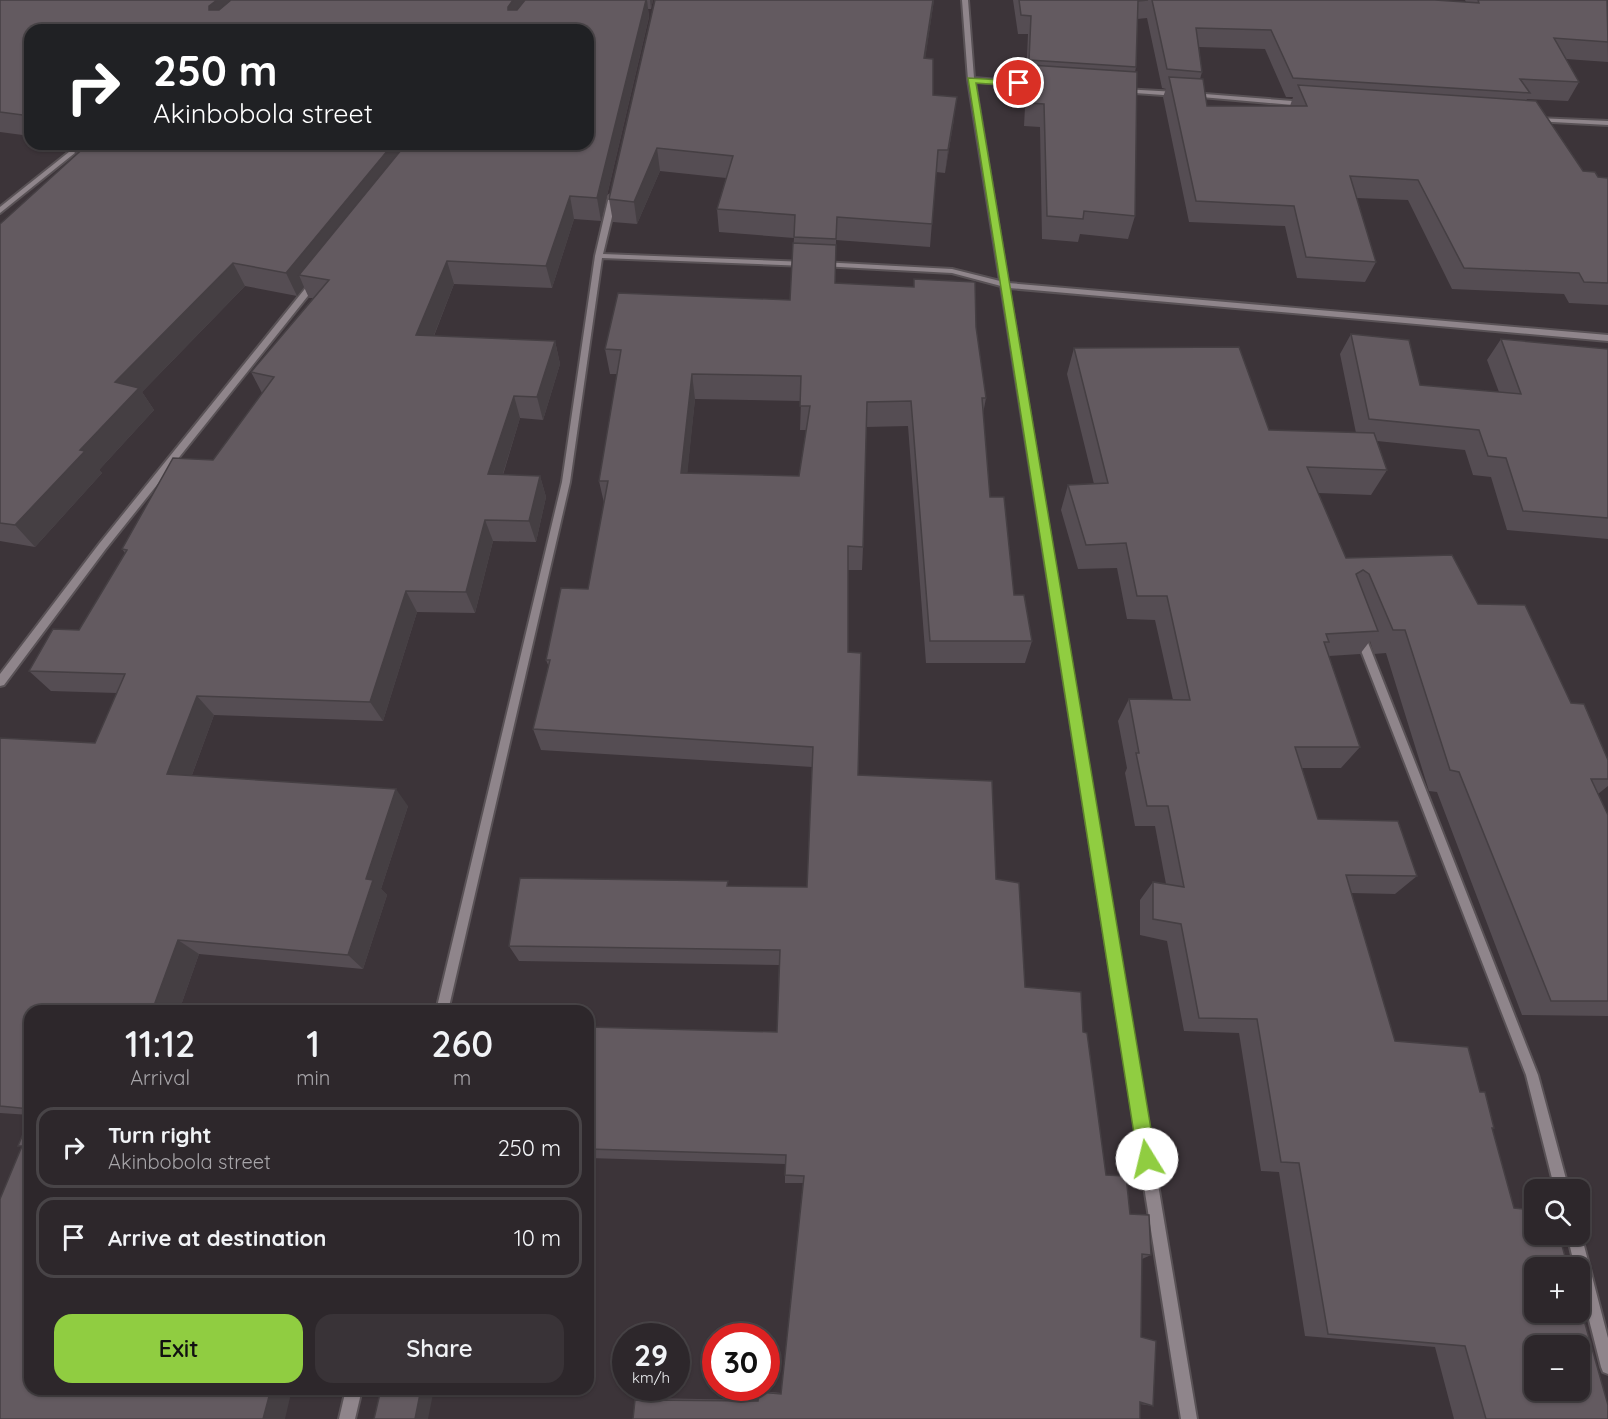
<!DOCTYPE html>
<html lang="en">
<head>
<meta charset="utf-8">
<style>
  body { margin:0; font-family:Quicksand,sans-serif; background:#393337; color:#f1f3f6; height:100vh; display:flex; flex-direction:column; font-size:22px; white-space:nowrap }
  * { box-sizing:border-box; margin:0 }
  p { font-size:20px; color:#a7a5a9 }
  .icon { flex:none; width:33px; height:33px; fill:none; stroke:currentColor; stroke-width:2; stroke-linecap:round; stroke-linejoin:round }
  .map { position:relative; flex:1; overflow:hidden }
  .panel { position:absolute; left:24px; top:1005px; width:570px; height:390px; display:flex; flex-direction:column; background:#2d272b; border-radius:18px; box-shadow:0 2px 4px #0004,0 0 0 2px #484447 }
  .panel>* { flex:none }
  .banner { position:absolute; left:24px; top:24px; width:570px; height:126px; border-radius:18px; box-shadow:0 2px 4px #0004,0 0 0 2px #484447; background:#202124; color:#fff; overflow:hidden }
  .controls { position:absolute; left:1524px; top:1179px; display:grid; gap:12px }
  .controls a { display:grid; place-items:center; width:66px; height:66px; border-radius:12px; background:#2d272b; box-shadow:0 2px 4px #0004,0 0 0 2px #484447; font-size:30px }
  .speed { position:absolute; left:612px; top:1323px; display:flex; gap:12px; font-size:30px; font-weight:700; text-align:center }
  .speed>* { display:grid; place-content:center; width:78px; height:78px; border-radius:50%; background:#2d272b; box-shadow:0 2px 4px #0004,0 0 0 2px #484447; line-height:1 }
  .speed small { font-size:15px; font-weight:400 }
  .speed .limit { border:9px solid #d22; background:#fff; color:#111 }
  .pin { position:absolute; display:grid; place-items:center; width:51px; height:51px; color:#fff; margin:-26px; border:3px solid #fff; border-radius:50%; box-shadow:0 2px 6px #0007 }
  .me { position:absolute; width:66px; margin:-33px; rotate:351deg; stroke-linejoin:round; filter:drop-shadow(0 0 4px #0008) }
  .turn { display:flex; align-items:center; gap:21px; height:126px; padding:0 30px; font-size:27px }
  .turn .icon { width:78px; height:78px; stroke-width:2.5 }
  .turn b { display:block; font-size:42px; line-height:51px }
  .eta { display:flex; justify-content:space-evenly; align-items:center; height:102px; text-align:center }
  .eta b { font-size:36px; font-weight:600; line-height:42px }
  .action { display:flex; gap:12px; margin-top:auto; padding:12px 30px }
  .action a { flex:1; height:69px; border-radius:18px; background:#90cd41; color:#111; font-size:24px; font-weight:600; line-height:69px; text-align:center }
  .action a+a { background:#393337; color:#f1f3f6 }
  ul { padding:0; list-style:none }
  li { display:flex; align-items:center; gap:18px; height:81px; margin:0 12px 9px; padding:0 18px; border:3px solid #484447; border-radius:18px }
  li div { flex:1 }
  li b { display:block; font-size:22px }
  li em { font-style:normal }
  .map>svg:first-child { display:block }
  .lines { fill:none; stroke-linecap:round; stroke-linejoin:round }
  .minor-casing { stroke:#595256; stroke-width:4 }
  .minor { fill:#8f858b; fill-rule:evenodd }
  .wall { fill:#554d53; fill-rule:evenodd }
  .shaded-wall { fill:#453f43 }
  .building { fill:#635a60; stroke:#453f43; stroke-width:1.5; fill-rule:evenodd }
  .route { fill:#90cd41; stroke:#5e852a; stroke-width:1.5 }
</style>
</head>
<body>
<div class="map">
<svg width="1608" height="1419" viewBox="0 0 1608 1419">
  <rect width="100%" height="100%" fill="#3c3439"/>
  <g class="lines">
    <defs>
      <g id="minor">
        <polygon points="962,0 968,0 974,78 1039,83 1042,85 1039,87 975,82 1008,283 1608,335 1608,341 1009,288 1197,1419 1181,1419 1001,286 952,273 821,266 817,264 821,262 952,269 1000,281 968,80"/>
        <polygon points="1123,89 1177,92 1180,94 1177,96 1121,92 1121,90"/>
        <polygon points="1192,93 1305,102 1308,104 1305,106 1190,96 1190,94"/>
        <polygon points="1536,118 1608,121 1608,125 1534,121 1533,120"/>
        <polygon points="79,144 86,144 0,213 0,207"/>
        <polygon points="613,194 617,196 603,254 806,262 810,264 806,266 602,258 570,482 448,1011 436,1011 562,482 595,256 609,196"/>
        <polygon points="312,280 318,280 319,282 105,550 4,685 0,686 0,674 99,544"/>
        <polygon points="1360,631 1365,635 1538,1075 1569,1190 1555,1190 1526,1075 1355,635"/>
        <polygon points="1580,1230 1608,1338 1608,1374 1603,1372 1601,1367 1580,1284 1580,1268 1575,1268 1567,1234 1580,1234"/>
        <polygon points="346,1389 362,1389 355,1419 339,1419"/>
      </g>
    </defs>
    <!-- minor casing -->
    <use href="#minor" class="minor-casing"/>
    <!-- minor -->
    <use href="#minor" class="minor"/>
  </g>
  <!-- wall -->
  <g class="wall">
    <polygon points="0,0 653,0 651,9 648,9 649,17 601,221 574,219 552,288 454,284 434,336 555,341 560,364 543,420 520,418 503,475 540,476 546,497 536,542 493,541 475,613 417,612 383,721 214,715 192,775 408,806 381,889 387,895 363,969 199,954 179,1011 30,1011 30,1115 0,1113 0,738 95,743 117,693 51,691 29,671 79,630 125,553 122,549 213,460 262,393 251,372 313,298 309,298 304,287 297,296 245,286 142,392 154,410 99,470 102,473 35,547 0,541 0,224 76,155 70,144 588,144 30,30 30,136 0,132"/>
    <path d="M655,0H934L925,58L933,95L954,119L945,173L936,172L930,247L836,240L835,283L976,327L986,398L983,414L990,497L1014,595L1032,641L1025,663H926L908,426L866,427L863,547L862,570H848V652L858,775L996,879L1025,987L1083,1032L1106,1175L1130,1214L1151,1255L1142,1259L1141,1337L1153,1406L1140,1404L635,1400L642,1398L758,1400L759,1392L761,1391L781,1393L803,1183H785V1164L588,1158V1027L777,1032L779,965L519,961L509,946L728,881V886L807,887L812,767L541,750L533,729L549,667L546,660L588,589L604,503L599,481L617,374H610L605,349L790,300L794,238L719,232L717,209L726,178L660,171L637,224L613,222L609,199ZM695,399L801,401L800,430H806L799,476L687,473Z"/>
    <path d="M1013,0H1435L1466,2L1465,0H1607L1608,62L1566,59L1579,82L1568,101L1527,99L1526,101L1583,171L1598,177L1608,178V305L1569,303L1564,294L1452,289L1408,200L1356,198L1376,262L1365,282L1297,278L1285,226L1189,222L1163,97L1166,89L1162,88L1147,18L1137,19L1136,67L1135,72V216L1128,239L1080,234L1078,242L1042,239L1040,127L1024,126L1026,88L1027,79H1026L1028,34H1018ZM1199,47L1265,49L1286,97H1293L1290,106H1207L1200,79L1202,72Z"/>
    <polygon points="1351,334 1420,385 1499,392 1487,360 1501,339 1608,349 1608,539 1507,530 1491,477 1473,475 1465,450 1377,441 1387,470 1371,495 1318,493 1346,558 1478,604 1571,703 1608,760 1608,786 1598,794 1608,815 1608,1016 1522,1015 1437,792 1429,791 1386,653 1374,654 1370,641 1360,654 1329,656 1360,747 1341,768 1302,768 1318,819 1417,876 1395,894 1351,893 1395,1041 1480,1092 1494,1128 1492,1129 1514,1208 1608,1419 1454,1419 1435,1347 1305,1336 1279,1172 1261,1171 1239,1033 1184,1031 1167,941 1140,935 1140,900 1153,882 1166,884 1155,826 1135,826 1125,773 1127,768 1118,721 1129,699 1173,700 1155,620 1127,619 1117,568 1078,569 1061,510 1068,485 1094,484 1067,374 1074,348 1269,430 1356,433 1340,354"/>
  </g>
  <!-- shaded-wall -->
  <g class="shaded-wall">
    <polygon points="217,0 252,0 218,30 209,10 209,6"/>
    <polygon points="513,0 545,0 512,29 508,7"/>
    <polygon points="646,0 647,0 649,17 601,221 597,198"/>
    <polygon points="650,0 653,0 651,9"/>
    <polygon points="933,0 934,0 922,81 924,58"/>
    <polygon points="957,97 954,119 945,173 948,150"/>
    <polygon points="393,144 419,144 299,275 304,287 297,296 286,273"/>
    <polygon points="657,148 660,171 637,224 634,202"/>
    <polygon points="570,196 574,219 552,288 546,266"/>
    <polygon points="447,261 454,284 425,358 416,335"/>
    <polygon points="233,263 245,286 142,392 154,410 99,470 102,473 35,547 15,525 80,450 115,382"/>
    <polygon points="555,341 560,364 543,420 537,397"/>
    <polygon points="692,374 695,399 685,497 681,473"/>
    <polygon points="514,396 520,418 496,496 488,474"/>
    <polygon points="540,476 546,497 536,542 529,521"/>
    <polygon points="485,520 493,541 475,613 466,592"/>
    <polygon points="406,591 417,612 383,721 370,702"/>
    <polygon points="197,696 214,715 186,791 167,774"/>
    <polygon points="396,789 408,806 381,889 387,895 363,969 348,955 366,879"/>
    <polygon points="178,940 199,954 179,1011 152,1011"/>
    <polygon points="271,1389 292,1389 285,1419 263,1419"/>
    <polygon points="421,1389 434,1389 428,1419 415,1419"/>
  </g>
  <!-- building -->
  <g class="building">
    <polygon points="0,0 217,0 209,6 209,10 219,10 231,0 513,0 508,7 508,10 517,10 525,0 646,0 597,198 570,196 546,266 447,261 416,335 555,341 537,397 514,396 488,474 540,476 529,521 485,520 466,592 406,591 370,702 197,696 167,774 396,789 366,879 373,880 348,955 178,940 152,1011 30,1011 30,1109 0,1106 0,738 95,743 125,674 29,671 53,629 79,630 127,550 122,549 173,458 213,460 274,377 251,372 329,280 299,275 406,144 588,144 588,30 30,30 30,116 0,112"/>
    <polygon points="655,0 933,0 924,58 933,59 933,95 957,97 948,150 938,150 932,224 837,217 836,239 794,237 795,215 717,209 733,156 657,148 634,202 609,199"/>
    <polygon points="1019,0 1148,0 1138,1 1136,67 1029,60 1031,16 1021,15"/>
    <polygon points="1152,0 1435,0 1479,3 1478,0 1607,0 1608,42 1554,38 1579,82 1520,79 1530,93 1293,78 1271,30 1196,28 1202,72 1167,69"/>
    <polygon points="1030,65 1137,72 1135,216 1084,211 1083,219 1047,216 1044,104 1028,103"/>
    <polygon points="1169,77 1203,79 1207,106 1307,106 1298,85 1536,101 1583,171 1595,172 1598,177 1608,178 1608,283 1584,282 1579,273 1464,268 1418,180 1350,176 1376,262 1306,257 1294,206 1196,201"/>
    <polygon points="88,144 393,144 286,273 233,263 115,382 139,388 80,450 85,451 15,525 0,523 0,224"/>
    <path d="M793,243L836,245L835,283L914,287V279L975,282L976,327L986,398H982L990,497H1004L1014,595H1024L1032,641H930L911,401L867,402L863,547L848,546V652L861,653L858,775L992,781L996,879L1019,883L1025,987L1081,992L1083,1032L1087,1033L1106,1175L1126,1176L1130,1214L1149,1215L1151,1255L1142,1254L1141,1337L1156,1341L1153,1406L1140,1402V1419H633L635,1400L758,1401L759,1392L781,1394L804,1176L785,1175L786,1155L588,1149V1027L777,1032L780,950L509,946L520,878L728,881L727,886L807,887L813,747L533,729L550,660H546L561,588L588,589L608,481H599L621,350L605,349L618,293L790,300ZM692,374L801,376L800,406H810L799,476L681,473Z"/>
    <polygon points="1351,334 1409,340 1420,385 1521,394 1501,339 1608,349 1608,518 1523,511 1506,458 1488,456 1479,430 1369,419"/>
    <path d="M1239,347L1269,430L1374,433L1387,470L1307,467L1346,558L1452,555L1478,604L1525,605L1571,703L1584,704L1608,760V779H1591L1608,815V1001H1551L1459,772L1450,770L1405,630H1393L1369,574L1363,570L1356,574L1378,631L1326,634L1329,642H1324L1360,747H1295L1318,819L1398,821L1417,876L1346,875L1395,1041L1468,1047L1480,1092H1485L1494,1128H1492L1514,1208L1534,1210V1234H1559L1568,1268H1534V1312H1580V1306L1608,1405V1419H1486L1465,1346L1328,1334L1299,1163L1281,1162L1257,1019L1199,1018L1181,924L1153,919V882L1184,887L1168,806H1147L1136,753H1139L1129,699L1190,700L1167,596H1137L1126,543L1086,545L1068,485L1108,483L1074,348ZM1534,1346H1580V1390H1534Z"/>
    <polygon points="30,1117 30,1389 271,1389 263,1419 0,1419 0,1199 22,1146 18,1146"/>
    <polygon points="381,1389 421,1389 415,1419 374,1419"/>
  </g>
  <!-- route -->
  <polygon class="route" points="968,78 1019,81 1023,83 1019,86 976,83 1156,1159 1153,1165 1147,1168 1141,1165 1138,1159"/>
</svg>
<div class="controls">
<a><svg class="icon" aria-label="search" viewBox="0 0 24 24"><circle cx="10" cy="10" r="6"/><path d="M15 15l6 6"/></svg></a>
<a>+</a>
<a>−</a>
</div>
<div class="speed"><div>29<small>km/h</small></div><div class="limit">30</div></div>
<div class="pin" style="left:1019px;top:83px;background:#d93025"><svg class="icon" aria-label="arrive" viewBox="0 0 24 24"><path d="M6 21V4h12l-3 4 3 4H6"/></svg></div>
<svg class="me" style="left:1147px;top:1159px" viewBox="-20 -20 40 40"><circle r="19" fill="#fff"/><path d="M0-13L10 11 0 6-10 11z" fill="#90cd41"/></svg>
<div class="banner">
<div class="turn"><svg class="icon" aria-label="right" viewBox="0 0 24 24"><path d="M7 20v-9h11M14 6l5 5-5 5"/></svg><div><b>250 m</b>Akinbobola street</div></div>
</div>
<section class="panel">
<div class="eta">
<div><b>11:12</b><p>Arrival</p></div>
<div><b>1</b><p>min</p></div>
<div><b>260</b><p>m</p></div>
</div>
<ul>
<li><svg class="icon" aria-label="right" viewBox="0 0 24 24"><path d="M7 20v-9h11M14 6l5 5-5 5"/></svg><div><b>Turn right</b><p>Akinbobola street</p></div><em>250 m</em></li>
<li><svg class="icon" aria-label="arrive" viewBox="0 0 24 24"><path d="M6 21V4h12l-3 4 3 4H6"/></svg><div><b>Arrive at destination</b></div><em>10 m</em></li>
</ul>
<div class="action"><a>Exit</a><a>Share</a></div>
</section>
</div>
</body>
</html>
